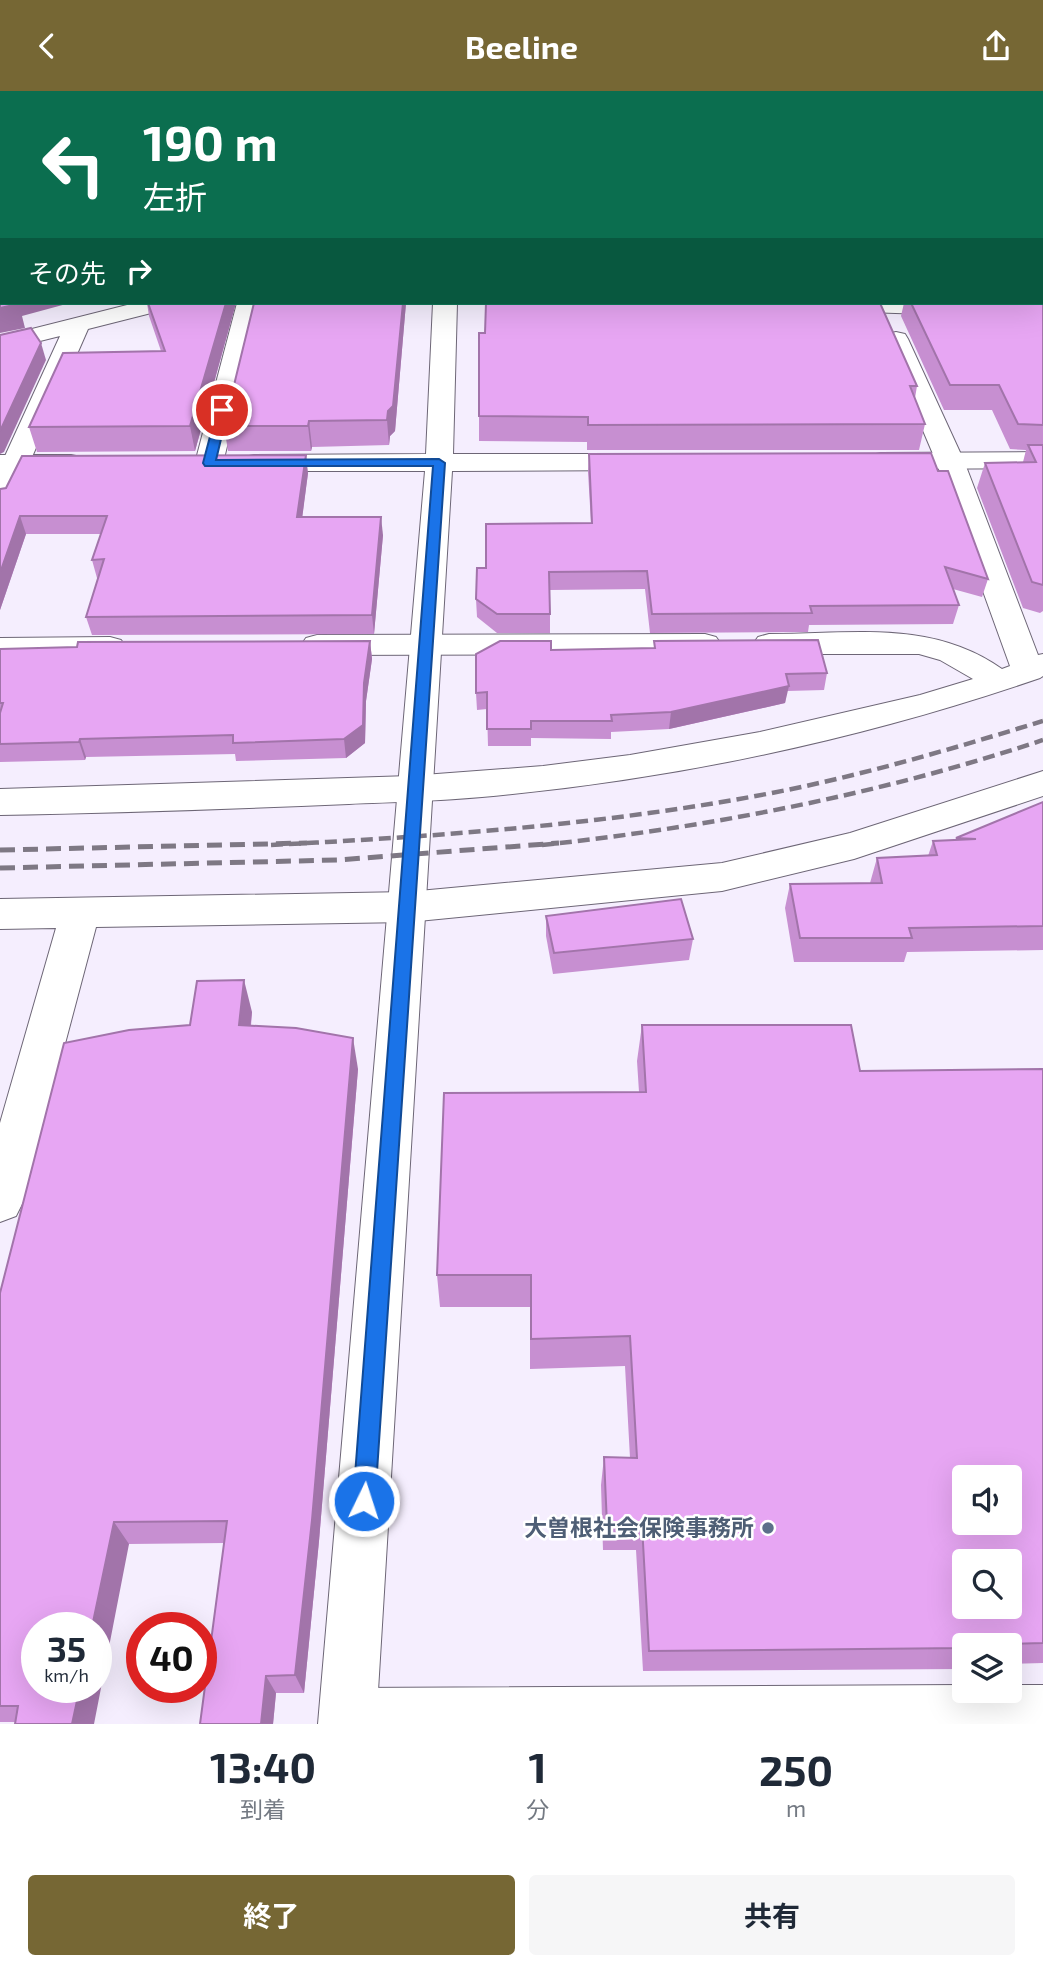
<!DOCTYPE html>
<html lang="ja">
<head>
<meta charset="utf-8">
<style>
  body { margin:0; font-family:"Exo 2","Noto Sans JP",sans-serif; background:#f6f6f7; color:#1f2937; height:100vh; display:flex; flex-direction:column; font-size:26px; white-space:nowrap }
  * { box-sizing:border-box; margin:0 }
  p { font-size:23px; color:#747a83 }
  .icon { flex:none; width:38px; height:38px; fill:none; stroke:currentColor; stroke-width:2; stroke-linecap:round; stroke-linejoin:round }
  .map { position:relative; height:1633px; overflow:hidden }
  .panel { display:flex; flex-direction:column; background:#fff; flex:1 }
  .panel>* { flex:none }
  .hud { position:absolute; left:0px; top:0px; width:1043px; height:214px; box-shadow:0 7px 28px #0002; background:#0b6e4f; color:#fff; overflow:hidden }
  .tools { position:absolute; left:952px; top:1374px; display:grid; gap:14px }
  .tools a { display:grid; place-items:center; width:70px; height:70px; border-radius:7px; background:#fff; box-shadow:0 7px 28px #0002; font-size:35px }
  .speed { position:absolute; left:21px; top:1521px; display:flex; gap:14px; font-size:35px; font-weight:700; text-align:center }
  .speed>* { display:grid; place-content:center; width:91px; height:91px; border-radius:50%; background:#fff; box-shadow:0 7px 28px #0002; line-height:1 }
  .speed small { font-size:18px; font-weight:400 }
  .speed .limit { border:10px solid #d22; background:#fff; color:#111 }
  .pin { position:absolute; display:grid; place-items:center; width:60px; height:60px; color:#fff; margin:-30px; border:4px solid #fff; border-radius:50%; box-shadow:0 2px 7px #0007 }
  .me { position:absolute; width:77px; margin:-38px; rotate:4deg; stroke-linejoin:round; filter:drop-shadow(0 0 5px #0008) }
  .turn { display:flex; align-items:center; gap:24px; height:147px; padding:0 28px; font-size:32px }
  .turn .icon { width:91px; height:91px; stroke-width:2.5 }
  .turn b { display:block; font-size:49px; line-height:60px }
  .then { display:flex; align-items:center; height:66px; padding:0 28px; background:#0003; gap:14px; font-size:26px }
  .eta { display:flex; justify-content:space-evenly; align-items:center; height:119px; text-align:center }
  .eta b { font-size:42px; font-weight:700; line-height:49px }
  .primary-button { display:flex; gap:14px; margin-top:auto; padding:14px 28px }
  .primary-button a { flex:1; height:80px; border-radius:7px; background:#766734; color:#fff; font-size:28px; font-weight:700; line-height:80px; text-align:center }
  .primary-button a+a { background:#f6f6f7; color:#1f2937 }
  header { display:flex; justify-content:space-between; align-items:center; height:91px; padding:0 28px; background:#766734; color:#fff; font-size:32px; font-weight:700 }
  .map>svg:first-child { display:block }
  .lines { fill:none; stroke-linecap:round; stroke-linejoin:round }
  .minor-casing { stroke:#6d6676; stroke-width:2 }
  .tertiary-casing { stroke:#6d6676; stroke-width:2 }
  .minor { fill:#fff; fill-rule:evenodd }
  .tertiary { fill:#fff; fill-rule:evenodd }
  .rail-far1 { stroke:#7e7884; stroke-width:4.5; stroke-dasharray:12 6; stroke-linecap:butt }
  .rail { stroke:#7e7884; stroke-width:5; stroke-dasharray:15 8; stroke-linecap:butt }
  .wall { fill:#c78fd1 }
  .shaded-wall { fill:#a274aa }
  .building { fill:#e7a6f3; stroke:#a274aa; stroke-width:2; fill-rule:evenodd }
  .route { fill:#1a73e8; stroke:#114b97; stroke-width:2 }
  .service-dot { fill:#5c6f8a; stroke:#fff; stroke-width:2.5 }
  .labels { text-anchor:middle; stroke-width:5; stroke-linejoin:round; paint-order:stroke }
  .near-service-label { font-size:23px; font-weight:bold; fill:#4e5e75; stroke:#fff; text-anchor:end }
</style>
</head>
<body>
<header><svg class="icon" aria-label="back" viewBox="0 0 24 24"><path d="M15 5l-7 7 7 7"/></svg>Beeline<svg class="icon" aria-label="share" viewBox="0 0 24 24"><path d="M12 15V3M7 8l5-5 5 5M5 13v7h14v-7"/></svg></header>
<div class="map">
<svg width="1043" height="1633" viewBox="0 0 1043 1633">
  <rect width="100%" height="100%" fill="#f5eefe"/>
  <g class="lines">
    <defs>
      <g id="minor">
        <polygon points="313,0 332,0 333,2 314,2"/>
        <polygon points="1041,106 1043,106 1041,119"/>
        <polygon points="135,212 175,212 171,217 88,238 14,407 10,413 0,416 0,376 60,245 0,260 0,246"/>
        <polygon points="237,212 261,212 223,372 219,378 209,380 199,378 195,372"/>
        <polygon points="797,212 1043,213 1043,227 809,219 801,217"/>
        <path d="M896,241L905,243L908,248L964,370L1038,564L1043,563V585L1040,587C860,649 671,689 482,706C438,710 393,711 349,713C233,718 117,722 0,724V698L410,685L543,675L630,664L760,641L920,604L973,588L940,569L919,563H769L758,560L753,553L758,546L769,543C851,543 932,528 1002,578L1010,575L936,370L884,248L887,243Z"/>
        <polygon points="705,543 716,546 721,553 716,560 705,563 317,564 306,561 301,554 306,547 317,544"/>
        <polygon points="110,546 121,549 126,556 121,563 110,566 0,567 0,547"/>
        <polygon points="1043,680 1043,705 854,768 722,800 408,831 96,836 23,1111 16,1125 0,1131 0,1032 56,837 0,838 0,808 408,801 722,772 850,742"/>
        <polygon points="964,1594 964,1600 1010,1600 1010,1594 1043,1594 1043,1633 322,1633 319,1626 327,1605 348,1597"/>
      </g>
      <g id="tertiary">
        <polygon points="1041,121 1043,121 1043,135 1041,134"/>
        <polygon points="433,212 457,212 453,363 642,363 652,365 656,371 652,377 642,379 452,380 376,1633 318,1633 425,380 254,380 244,378 240,372 244,366 254,364 426,363"/>
        <polygon points="1043,361 1043,377 881,378 871,376 867,370 871,364 881,362"/>
        <polygon points="0,364 71,364 81,366 85,372 81,378 71,380 0,380"/>
      </g>
    </defs>
    <!-- minor casing -->
    <use href="#minor" class="minor-casing"/>
    <!-- tertiary casing -->
    <use href="#tertiary" class="tertiary-casing"/>
    <!-- minor -->
    <use href="#minor" class="minor"/>
    <!-- tertiary -->
    <use href="#tertiary" class="tertiary"/>
    <!-- rail-far1 -->
    <g class="rail-far1">
      <path d="M271,754C444,745 617,733 787,699C874,681 958,656 1043,630"/>
      <path d="M542,754C711,736 881,703 1043,649"/>
    </g>
    <!-- rail -->
    <g class="rail">
      <polyline points="0,759 307,752"/>
      <polyline points="0,777 337,769 559,752"/>
    </g>
  </g>
  <!-- wall -->
  <g class="wall">
    <polygon points="401,0 1043,0 1043,86 1041,86 1041,2 400,2 402,1"/>
    <polygon points="1041,167 1043,167 1043,520 1040,522 1023,517 977,397 985,372 1023,371 1026,359 1010,358 992,319 944,319 901,225 904,212 1041,212"/>
    <polygon points="147,212 236,212 195,360 37,361 29,336 161,260 149,225"/>
    <polygon points="254,212 406,212 395,340 390,345 389,354 312,356 311,360 228,360 224,335"/>
    <polygon points="485,242 917,295 915,307 925,333 919,359 587,359 587,351 479,350 479,325"/>
    <polygon points="589,363 938,380 988,488 982,506 953,498 959,514 953,533 809,534 808,541 650,542 645,498 550,499 550,542 497,542 477,526 476,508 486,477 591,432 588,381"/>
    <polygon points="308,382 302,426 383,444 374,543 92,544 86,526 98,487 97,487 92,469 101,443 26,443 0,519 0,398"/>
    <polygon points="370,550 372,568 366,610 365,652 346,667 236,670 235,663 86,666 85,669 0,671 0,558"/>
    <polygon points="654,550 827,582 824,599 787,600 785,612 669,638 611,641 611,648 531,647 531,655 488,655 487,618 477,619 476,602 551,559 654,557"/>
    <polygon points="1043,711 1043,859 907,861 904,871 794,871 785,817 790,793 870,792 877,767 928,765 933,750 955,749 956,747"/>
    <polygon points="546,825 693,848 689,869 553,883 546,845"/>
    <polygon points="252,921 251,935 358,978 319,1450 304,1602 276,1602 273,1633 225,1452 129,1453 15,1631 0,1631 0,1202 190,934"/>
    <polygon points="642,934 860,980 1043,978 1043,1572 1010,1573 1010,1554 964,1554 964,1575 961,1578 643,1580 636,1459 603,1459 601,1394 604,1366 630,1367 625,1275 530,1278 530,1216 440,1216 437,1184 639,1001 637,970"/>
  </g>
  <!-- shaded-wall -->
  <g class="shaded-wall">
    <polygon points="817,0 871,0 871,2 811,2"/>
    <polygon points="1043,69 1043,86 1041,86 1041,76"/>
    <polygon points="14,212 70,212 22,225 25,237 0,242 0,217"/>
    <polygon points="226,212 236,212 195,360 190,335"/>
    <polygon points="403,212 406,212 395,340 390,345 389,354 387,329 388,320"/>
    <polygon points="41,252 46,269 4,361 0,363 0,340"/>
    <polygon points="309,330 312,356 311,360 308,335"/>
    <polygon points="306,364 308,382 300,444 297,426"/>
    <polygon points="20,425 26,443 0,519 0,482"/>
    <polygon points="381,426 383,444 374,543 372,524"/>
    <polygon points="370,550 372,568 366,610 365,652 346,667 344,648 364,592"/>
    <polygon points="789,595 785,612 669,638 671,621"/>
    <polygon points="80,648 86,666 85,669 79,651"/>
    <polygon points="244,889 252,921 247,966 239,934"/>
    <polygon points="353,947 358,978 319,1450 304,1602 295,1584"/>
    <polygon points="114,1431 129,1453 94,1633 72,1633 80,1596 96,1596 96,1536 92,1536"/>
    <polygon points="266,1585 276,1602 273,1633 261,1633"/>
  </g>
  <!-- building -->
  <g class="building">
    <polygon points="0,0 307,0 309,2 2,2 2,212 18,212 18,213 0,217"/>
    <polygon points="409,0 817,0 811,2 400,2"/>
    <polygon points="906,0 1043,0 1043,64 1041,63 1041,2 909,2"/>
    <rect x="1041" y="167" width="2" height="20"/>
    <polygon points="1041,205 1043,205 1043,334 1018,333 999,294 950,294 911,212 1041,212"/>
    <polygon points="148,212 226,212 190,335 29,336 63,262 165,260"/>
    <polygon points="254,212 403,212 393,315 388,320 387,329 309,330 308,335 224,335"/>
    <polygon points="486,212 880,212 917,295 910,295 925,333 588,334 588,326 479,325 479,242 485,242"/>
    <polygon points="31,237 41,252 0,340 0,244"/>
    <polygon points="1028,354 1043,354 1043,494 1032,491 985,372 1036,371"/>
    <polygon points="931,362 938,380 948,380 988,488 945,476 959,514 810,515 812,522 652,523 647,480 549,481 550,523 497,523 476,508 477,477 486,477 486,433 592,432 589,363"/>
    <polygon points="306,364 297,426 381,426 372,524 86,526 104,468 92,469 107,425 20,425 0,482 0,398 6,397 22,365"/>
    <polygon points="818,549 827,582 786,583 789,595 671,621 611,624 612,630 531,630 531,638 487,638 487,601 476,602 476,563 500,550 551,550 551,559 655,557 654,550"/>
    <polygon points="370,550 364,592 363,634 344,648 233,652 233,644 80,648 79,651 0,653 0,622 3,612 0,612 0,558 77,556 78,551"/>
    <polygon points="1043,711 1043,835 909,837 912,847 800,847 790,793 882,792 877,767 937,764 933,750 976,748 956,747"/>
    <polygon points="681,808 693,848 554,862 546,825"/>
    <polygon points="244,889 239,934 296,937 353,947 312,1429 295,1584 266,1585 261,1633 200,1633 227,1430 114,1431 92,1536 37,1536 37,1596 80,1596 72,1633 15,1633 18,1615 0,1615 0,1202 64,952 129,939 190,934 197,890"/>
    <path d="M642,934H851L860,980L1043,978V1552L964,1554V1557L649,1560L642,1434H607L604,1366L637,1367L630,1245L531,1248V1184H437L444,1002L646,1001ZM964,1386H1010V1432H964ZM964,1470H1010V1516H964Z"/>
  </g>
  <!-- route -->
  <polygon class="route" points="222,315 228,319 216,369 439,368 445,372 375,1410 372,1418 364,1421 356,1418 353,1410 433,375 205,375 203,372 217,319"/>
  <!-- markers -->
  <circle class="service-dot" cx="768" cy="1437" r="7"/>
  <g class="labels">
    <!-- near-service labels -->
    <g class="near-service-label">
      <text x="754" y="1445">大曽根社会保険事務所</text>
    </g>
  </g>
</svg>
<div class="tools">
<a><svg class="icon" aria-label="sound" viewBox="0 0 24 24"><path d="M4 9h4l5-4v14l-5-4H4zM17 9q2 3 0 6"/></svg></a>
<a><svg class="icon" aria-label="search" viewBox="0 0 24 24"><circle cx="10" cy="10" r="6"/><path d="M15 15l6 6"/></svg></a>
<a><svg class="icon" aria-label="layers" viewBox="0 0 24 24"><path d="M12 4l9 5-9 5-9-5zM3 14l9 5 9-5"/></svg></a>
</div>
<div class="speed"><div>35<small>km/h</small></div><div class="limit">40</div></div>
<div class="pin" style="left:222px;top:319px;background:#d93025"><svg class="icon" aria-label="arrive" viewBox="0 0 24 24"><path d="M6 21V4h12l-3 4 3 4H6"/></svg></div>
<svg class="me" style="left:364px;top:1410px" viewBox="-20 -20 40 40"><circle r="17" fill="#1a73e8" stroke="#fff" stroke-width="3"/><path d="M0-11L8 9 0 5-8 9z" fill="#fff"/></svg>
<div class="hud">
<div class="turn"><svg class="icon" aria-label="left" viewBox="0 0 24 24"><path d="M17 20v-9H6M10 6l-5 5 5 5"/></svg><div><b>190 m</b>左折</div></div>
<div class="then">その先<svg class="icon" aria-label="right" viewBox="0 0 24 24"><path d="M7 20v-9h11M14 6l5 5-5 5"/></svg></div>
</div>
</div>
<section class="panel">
<div class="eta">
<div><b>13:40</b><p>到着</p></div>
<div><b>1</b><p>分</p></div>
<div><b>250</b><p>m</p></div>
</div>
<div class="primary-button"><a>終了</a><a>共有</a></div>
</section>
</body>
</html>
